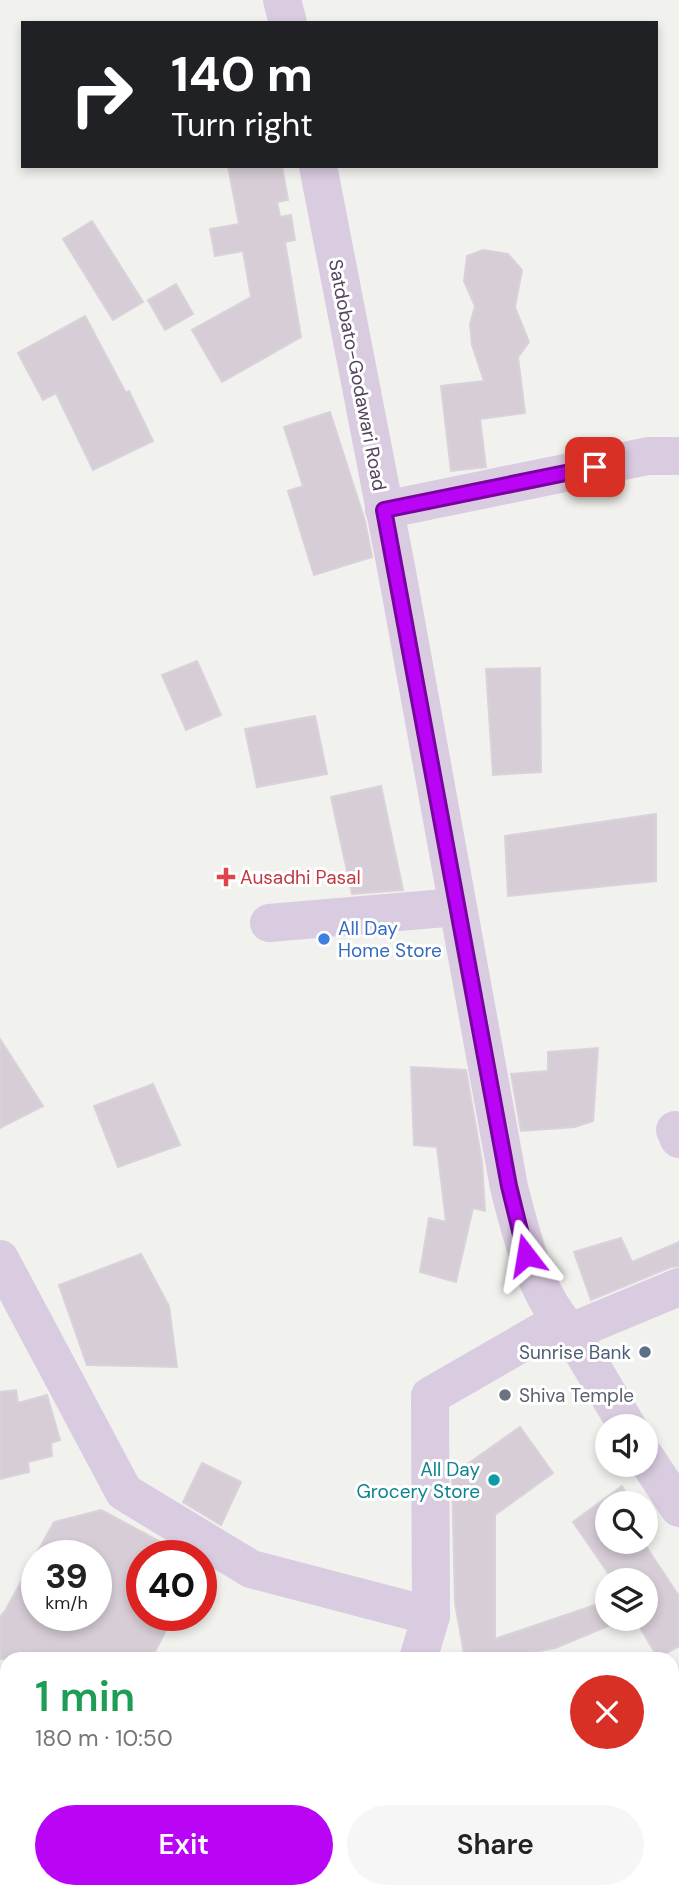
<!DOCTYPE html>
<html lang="en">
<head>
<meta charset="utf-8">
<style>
  body { margin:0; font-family:"DM Sans",sans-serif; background:#f6f6f6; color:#222; height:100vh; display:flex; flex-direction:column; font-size:26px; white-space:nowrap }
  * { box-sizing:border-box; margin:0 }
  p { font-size:23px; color:#767676 }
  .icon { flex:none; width:38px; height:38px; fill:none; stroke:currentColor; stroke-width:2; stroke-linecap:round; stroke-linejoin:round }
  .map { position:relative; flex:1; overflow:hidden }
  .sheet { position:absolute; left:0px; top:1652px; width:679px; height:247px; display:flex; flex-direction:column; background:#fff; border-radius:21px 21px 0 0; box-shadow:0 4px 10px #0003 }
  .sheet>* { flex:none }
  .hud { position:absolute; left:21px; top:21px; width:637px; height:147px; border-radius:0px; box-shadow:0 4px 10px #0003; background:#202124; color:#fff; overflow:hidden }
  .tools { position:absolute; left:595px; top:1414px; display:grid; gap:14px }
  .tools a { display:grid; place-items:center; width:63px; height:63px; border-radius:50%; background:#fff; box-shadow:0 4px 10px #0003; font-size:35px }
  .speed { position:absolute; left:21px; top:1540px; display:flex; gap:14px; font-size:35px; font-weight:700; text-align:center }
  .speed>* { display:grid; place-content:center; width:91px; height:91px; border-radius:50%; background:#fff; box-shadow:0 4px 10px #0003; line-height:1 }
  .speed small { font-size:18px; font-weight:400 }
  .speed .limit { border:10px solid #d22; background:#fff; color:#111 }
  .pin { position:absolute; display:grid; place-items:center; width:60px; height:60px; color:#fff; margin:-30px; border-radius:14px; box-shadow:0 4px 10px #0006 }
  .me { position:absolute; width:77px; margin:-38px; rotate:346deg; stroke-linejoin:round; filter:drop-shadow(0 0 5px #0008) }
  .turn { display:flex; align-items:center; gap:24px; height:147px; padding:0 35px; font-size:32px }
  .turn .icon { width:91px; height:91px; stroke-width:2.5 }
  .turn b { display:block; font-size:49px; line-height:60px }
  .round { display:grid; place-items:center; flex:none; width:74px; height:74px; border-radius:37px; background:#f6f6f6 }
  .head { display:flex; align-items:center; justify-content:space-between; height:119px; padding:0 35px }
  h1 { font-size:42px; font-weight:600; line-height:52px; color:#1e9e55 }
  .primary-button { display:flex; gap:14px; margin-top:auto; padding:14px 35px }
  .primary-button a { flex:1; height:80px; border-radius:42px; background:#b904f6; color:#fff; font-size:28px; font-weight:600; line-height:80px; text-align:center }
  .primary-button a+a { background:#f6f6f6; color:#222 }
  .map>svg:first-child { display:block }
  .building { fill:#d6cdd7; stroke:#dad2db; stroke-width:2; fill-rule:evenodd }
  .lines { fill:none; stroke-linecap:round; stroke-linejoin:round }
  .minor { stroke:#d9cbe0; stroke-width:38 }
  .route-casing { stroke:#7803a0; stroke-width:18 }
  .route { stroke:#b904f6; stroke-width:12 }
  .health-dot { fill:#e0444e; stroke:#fff; stroke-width:2.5 }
  .shop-dot { fill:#3f7fe0; stroke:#fff; stroke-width:2.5 }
  .service-dot { fill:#5c6f8a; stroke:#fff; stroke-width:2.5 }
  .worship-dot { fill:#6b7280; stroke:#fff; stroke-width:2.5 }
  .culture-dot { fill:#0f9aa8; stroke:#fff; stroke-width:2.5 }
  .labels { text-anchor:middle; stroke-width:6; stroke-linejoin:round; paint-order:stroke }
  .street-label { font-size:19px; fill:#55445e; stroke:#fff }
  .health-label { font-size:19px; fill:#be3a42; stroke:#fff; text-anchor:start }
  .shop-label { font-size:19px; fill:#366cbe; stroke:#fff; text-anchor:start }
  .service-label { font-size:19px; fill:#4e5e75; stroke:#fff; text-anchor:end }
  .worship-label { font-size:19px; fill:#5b616d; stroke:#fff; text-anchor:start }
  .culture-label { font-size:19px; fill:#0d838f; stroke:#fff; text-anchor:end }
</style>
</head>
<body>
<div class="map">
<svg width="679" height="1898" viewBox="0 0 679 1898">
  <rect width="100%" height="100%" fill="#f1f1ee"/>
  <!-- building -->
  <g class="building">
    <polygon points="228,166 282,166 288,200 277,202 280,217 291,215 295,240 285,242 301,337 222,382 192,330 251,297 243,251 215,256 210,229 239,224"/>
    <polygon points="92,221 143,302 113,320 63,239"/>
    <polygon points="483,250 508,254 522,270 515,307 529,342 518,357 525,413 480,419 486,467 451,471 441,386 484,381 472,345 470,324 475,306 464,281 467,256"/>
    <polygon points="176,284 193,314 165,330 148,300"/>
    <polygon points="85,316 126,393 129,391 153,441 93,470 56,393 43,400 18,353"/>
    <polygon points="330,412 365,521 372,557 314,575 288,491 303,486 284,427"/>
    <polygon points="197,661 221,715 186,730 162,675"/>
    <polygon points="540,668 541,772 493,775 486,669"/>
    <polygon points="315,716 327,774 257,787 245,729"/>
    <polygon points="381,786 403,890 352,894 331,797"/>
    <polygon points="656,814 656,881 508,896 505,836"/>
    <polygon points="0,1039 43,1106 0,1128"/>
    <polygon points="598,1048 593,1121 575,1127 521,1131 511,1074 548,1071 548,1052"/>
    <polygon points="411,1067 466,1070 482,1162 485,1211 473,1208 456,1282 420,1272 429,1218 446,1222 437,1147 414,1145"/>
    <polygon points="153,1084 180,1145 118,1167 94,1106"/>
    <polygon points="621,1238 632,1262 679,1242 679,1266 671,1267 591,1300 574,1252"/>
    <polygon points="141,1254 169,1306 177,1367 87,1365 59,1285"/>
    <polygon points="16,1390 18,1403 47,1395 60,1440 51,1443 52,1456 28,1462 29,1472 0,1479 0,1392"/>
    <polygon points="520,1427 553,1473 495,1515 495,1639 607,1601 607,1619 625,1619 555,1648 495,1659 465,1659 455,1603 452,1475"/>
    <polygon points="202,1463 241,1482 221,1525 183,1502"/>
    <polygon points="622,1486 631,1503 607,1503 607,1542 643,1542 679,1596 679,1646 658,1658 635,1619 646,1619 646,1580 613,1580 573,1522"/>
    <path d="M101,1510L187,1556H142V1615H174L151,1659H0V1617L5,1611L54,1522ZM37,1556H96V1615H37Z"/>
  </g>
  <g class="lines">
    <!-- minor -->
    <g class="minor">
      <polyline points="282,0 288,23"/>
      <path d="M318,166L396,567L509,1187C521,1234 535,1296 571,1332L627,1426"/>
      <polyline points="384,510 648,456 679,456"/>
      <polyline points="269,923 457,907"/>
      <polyline points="675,1130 679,1139"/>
      <polyline points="0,1259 124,1492 251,1569 431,1616"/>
      <polyline points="571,1332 679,1287"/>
      <polyline points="646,1458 679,1508"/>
      <polyline points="418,1659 431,1616 430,1396 560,1321"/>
      <polyline points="397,1898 398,1892"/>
    </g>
  </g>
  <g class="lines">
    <defs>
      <polyline id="route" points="526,1255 509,1186 384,510 595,467"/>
    </defs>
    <!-- route casing -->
    <use href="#route" class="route-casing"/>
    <!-- route -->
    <use href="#route" class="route"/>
  </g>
  <!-- markers -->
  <path class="health-dot" d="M222.5 866.5h7v7h7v7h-7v7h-7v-7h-7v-7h7z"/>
  <circle class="shop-dot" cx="324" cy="939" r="7"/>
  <circle class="service-dot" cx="645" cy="1352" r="7"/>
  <circle class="worship-dot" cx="505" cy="1395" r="7"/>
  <circle class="culture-dot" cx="494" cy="1480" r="7"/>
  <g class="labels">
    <!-- street labels -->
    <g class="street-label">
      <text transform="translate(358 375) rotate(79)" y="7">Satdobato-Godawari Road</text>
    </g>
    <!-- health labels -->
    <g class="health-label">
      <text x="240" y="884">Ausadhi Pasal</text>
    </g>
    <!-- shop labels -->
    <g class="shop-label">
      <text x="338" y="935">All Day<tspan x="338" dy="22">Home Store</tspan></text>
    </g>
    <!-- service labels -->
    <g class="service-label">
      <text x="631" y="1359">Sunrise Bank</text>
    </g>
    <!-- worship labels -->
    <g class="worship-label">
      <text x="519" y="1402">Shiva Temple</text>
    </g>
    <!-- culture labels -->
    <g class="culture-label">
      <text x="480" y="1476">All Day<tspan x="480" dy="22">Grocery Store</tspan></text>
    </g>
  </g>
</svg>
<div class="tools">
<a><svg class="icon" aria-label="sound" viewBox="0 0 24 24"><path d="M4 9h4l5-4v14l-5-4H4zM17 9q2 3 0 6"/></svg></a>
<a><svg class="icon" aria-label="search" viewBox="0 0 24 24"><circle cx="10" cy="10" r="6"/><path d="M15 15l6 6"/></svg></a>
<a><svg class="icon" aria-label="layers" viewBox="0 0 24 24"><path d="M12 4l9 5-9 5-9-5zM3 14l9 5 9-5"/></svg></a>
</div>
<div class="speed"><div>39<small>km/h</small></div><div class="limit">40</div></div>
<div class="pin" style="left:595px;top:467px;background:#d93025"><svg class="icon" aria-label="arrive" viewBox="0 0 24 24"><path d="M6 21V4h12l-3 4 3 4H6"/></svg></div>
<svg class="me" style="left:526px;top:1255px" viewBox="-20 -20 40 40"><path d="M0-17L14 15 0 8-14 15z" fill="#b904f6" stroke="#fff" stroke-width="4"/></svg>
<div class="hud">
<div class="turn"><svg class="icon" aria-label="right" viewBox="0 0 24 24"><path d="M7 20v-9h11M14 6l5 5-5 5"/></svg><div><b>140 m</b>Turn right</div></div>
</div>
<section class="sheet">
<div class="head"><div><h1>1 min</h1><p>180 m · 10:50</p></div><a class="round" style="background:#d93025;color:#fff"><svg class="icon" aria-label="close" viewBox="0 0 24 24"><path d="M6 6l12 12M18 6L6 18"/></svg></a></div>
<div class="primary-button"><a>Exit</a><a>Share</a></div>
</section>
</div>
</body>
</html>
